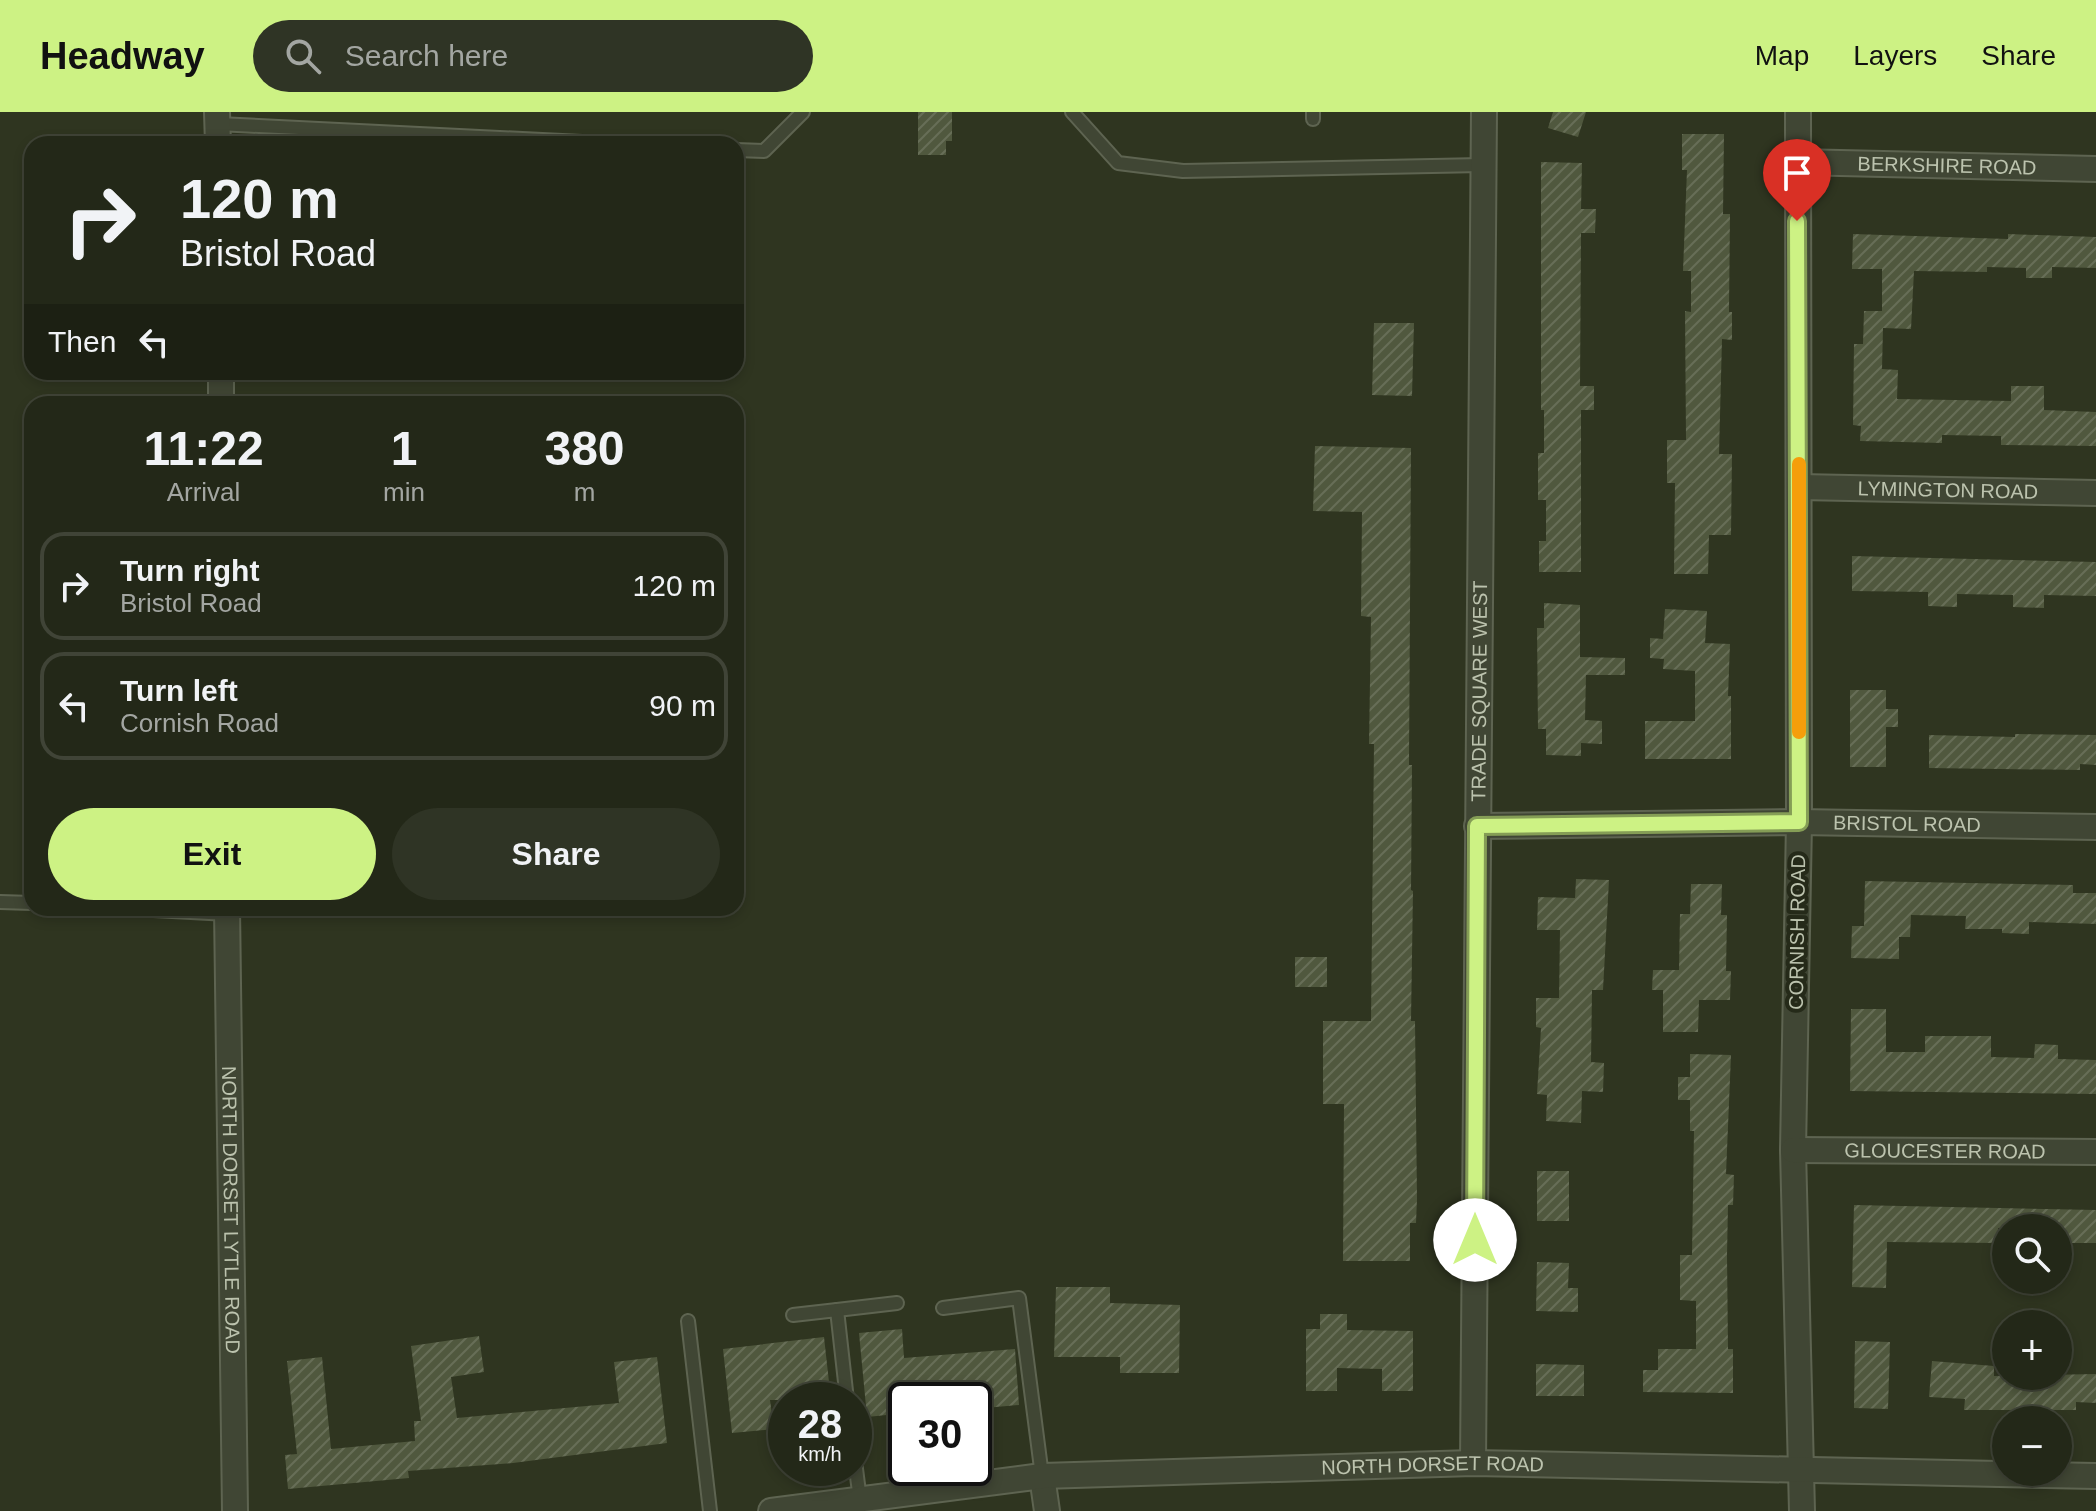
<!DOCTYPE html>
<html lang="en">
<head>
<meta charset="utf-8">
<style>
  body { margin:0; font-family:Arial,sans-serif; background:#2f3425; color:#f1f3f6; height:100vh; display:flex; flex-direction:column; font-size:30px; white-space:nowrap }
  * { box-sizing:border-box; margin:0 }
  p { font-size:26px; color:#a3a6a2 }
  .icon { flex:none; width:44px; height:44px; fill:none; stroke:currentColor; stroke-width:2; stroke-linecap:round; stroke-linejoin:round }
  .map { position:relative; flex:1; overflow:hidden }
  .details { position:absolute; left:24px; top:284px; width:720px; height:520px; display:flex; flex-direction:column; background:#232818; border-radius:24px; box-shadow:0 4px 12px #0003,0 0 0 2px #404437 }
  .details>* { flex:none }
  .guide { position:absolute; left:24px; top:24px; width:720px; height:244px; border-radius:24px; box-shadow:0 4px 12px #0003,0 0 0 2px #404437; background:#232818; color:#f1f3f6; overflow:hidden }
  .buttons { position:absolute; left:1992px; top:1102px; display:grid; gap:16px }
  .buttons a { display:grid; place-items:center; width:80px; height:80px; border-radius:50%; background:#232818; box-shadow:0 4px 12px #0003,0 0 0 2px #404437; font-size:40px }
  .speed { position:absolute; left:768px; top:1270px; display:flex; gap:16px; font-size:40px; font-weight:700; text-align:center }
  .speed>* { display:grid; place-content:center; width:104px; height:104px; border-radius:50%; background:#232818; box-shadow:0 4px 12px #0003,0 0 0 2px #404437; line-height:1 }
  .speed small { font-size:20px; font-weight:400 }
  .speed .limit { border:4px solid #111; border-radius:12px; background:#fff; color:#111 }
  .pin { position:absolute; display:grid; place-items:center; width:68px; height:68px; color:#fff; margin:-82px -34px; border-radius:50% 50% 50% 0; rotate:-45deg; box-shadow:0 0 8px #0007 }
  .pin .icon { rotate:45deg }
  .me { position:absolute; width:88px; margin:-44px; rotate:0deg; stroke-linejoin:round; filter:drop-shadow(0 0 6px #0008) }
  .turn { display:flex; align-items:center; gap:28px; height:168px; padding:0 24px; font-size:36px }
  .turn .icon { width:104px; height:104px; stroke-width:2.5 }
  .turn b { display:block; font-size:56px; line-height:68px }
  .then { display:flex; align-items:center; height:76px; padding:0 24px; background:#0003; gap:16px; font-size:30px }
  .eta { display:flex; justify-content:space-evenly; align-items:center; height:136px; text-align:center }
  .eta b { font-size:48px; font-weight:600; line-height:56px }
  .cta { display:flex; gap:16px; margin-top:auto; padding:16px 24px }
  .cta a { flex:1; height:92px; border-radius:48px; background:#cdf284; color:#111; font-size:32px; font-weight:600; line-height:92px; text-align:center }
  .cta a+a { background:#2f3425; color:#f1f3f6 }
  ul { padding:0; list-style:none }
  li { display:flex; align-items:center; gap:24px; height:108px; margin:0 16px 12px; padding:0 8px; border:4px solid #404437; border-radius:24px }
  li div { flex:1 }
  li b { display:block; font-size:30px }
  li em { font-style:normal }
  header { display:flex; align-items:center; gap:48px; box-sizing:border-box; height:112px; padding:0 40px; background:#cdf284; color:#111 }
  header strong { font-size:38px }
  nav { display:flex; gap:44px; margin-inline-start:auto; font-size:28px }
  .search { width:560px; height:72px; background:#2f3425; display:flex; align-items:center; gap:20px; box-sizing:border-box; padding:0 28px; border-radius:44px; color:#a3a6a2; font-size:30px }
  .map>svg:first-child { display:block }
  .building { fill:url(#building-hatch) }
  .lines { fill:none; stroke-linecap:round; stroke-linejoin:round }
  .lane-casing { stroke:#5e6451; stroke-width:16 }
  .street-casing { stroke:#5e6451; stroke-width:28 }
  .lane { stroke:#404634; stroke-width:12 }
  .street { stroke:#404634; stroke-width:24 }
  .route-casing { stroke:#859d56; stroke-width:20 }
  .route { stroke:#cdf284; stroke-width:14 }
  .slow { stroke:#f59e0b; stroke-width:14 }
  .labels { text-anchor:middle; stroke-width:8; stroke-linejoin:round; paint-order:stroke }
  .street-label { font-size:20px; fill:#bcc3ae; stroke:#252a19 }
</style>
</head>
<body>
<header>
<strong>Headway</strong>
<div class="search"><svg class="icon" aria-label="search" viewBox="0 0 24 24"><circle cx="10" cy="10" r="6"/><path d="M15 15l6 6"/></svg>Search here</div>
<nav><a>Map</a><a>Layers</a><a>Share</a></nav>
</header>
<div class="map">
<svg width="2096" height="1399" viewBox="0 0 2096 1399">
  <defs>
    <pattern id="building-hatch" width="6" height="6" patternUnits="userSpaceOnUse" patternTransform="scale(2)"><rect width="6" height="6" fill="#50583e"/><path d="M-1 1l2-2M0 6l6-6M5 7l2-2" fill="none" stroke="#676e57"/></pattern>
  </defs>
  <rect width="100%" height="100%" fill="#2f3520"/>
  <!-- building -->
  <g class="building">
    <polygon points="918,0 952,0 952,29 946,29 946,43 918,43"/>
    <polygon points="1553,0 1586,0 1578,25 1548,16"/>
    <polygon points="1682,22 1724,22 1723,102 1730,102 1729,200 1732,200 1732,228 1722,227 1719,342 1732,342 1731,423 1709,423 1708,462 1674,462 1675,371 1667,371 1667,328 1686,328 1685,199 1691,200 1691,159 1683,159 1687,58 1682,58"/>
    <polygon points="1541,50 1582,51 1581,97 1596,97 1595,121 1581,121 1580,274 1594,274 1594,298 1581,298 1581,460 1539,460 1539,429 1546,429 1546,388 1538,388 1538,341 1544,341 1544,298 1541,298"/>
    <polygon points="1853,122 2008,127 2008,122 2096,125 2096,156 2052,155 2052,166 2026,166 2026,156 1987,155 1987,160 1914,159 1911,217 1883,216 1882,257 1898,258 1897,287 2011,289 2011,274 2044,274 2044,298 2096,300 2096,334 2001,333 2001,324 1942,323 1942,331 1860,329 1861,314 1853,313 1854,232 1863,232 1864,199 1882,199 1882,157 1852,157"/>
    <polygon points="1374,211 1414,211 1412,284 1372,283"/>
    <polygon points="1315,334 1411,336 1409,653 1412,653 1411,778 1413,779 1411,909 1415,909 1417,1087 1416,1111 1410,1111 1410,1149 1343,1149 1344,992 1323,992 1323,909 1371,909 1374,632 1369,632 1371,505 1361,504 1362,400 1313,399"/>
    <polygon points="1852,444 2096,450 2096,484 2044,483 2044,496 2013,495 2013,483 1957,482 1957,495 1928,494 1928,480 1852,479"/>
    <polygon points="1544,491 1580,493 1580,545 1625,546 1625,563 1586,563 1585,608 1602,609 1602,632 1581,631 1581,644 1546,643 1546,617 1538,617 1537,516 1544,516"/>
    <polygon points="1665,497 1707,499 1705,531 1730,532 1728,584 1731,584 1731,647 1645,647 1645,609 1695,609 1695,559 1663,557 1664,547 1650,546 1650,526 1663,527"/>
    <polygon points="1850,578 1886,578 1886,597 1898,597 1898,615 1886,615 1886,655 1850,655"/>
    <polygon points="2015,622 2096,623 2096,653 2080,652 2080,658 1929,656 1929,623 2015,625"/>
    <polygon points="1576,767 1609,768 1603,878 1592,878 1591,950 1604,951 1603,980 1582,979 1581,1011 1546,1009 1547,983 1537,982 1541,916 1536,915 1536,886 1559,886 1560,818 1537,818 1538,785 1575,786"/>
    <polygon points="1865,769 2073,773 2073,781 2096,781 2096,812 2029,810 2029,822 2002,821 2002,817 1965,817 1966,804 1911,803 1910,825 1899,825 1899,847 1851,846 1852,814 1864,814"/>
    <polygon points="1691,772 1722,772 1721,803 1727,803 1726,859 1731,859 1730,888 1699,888 1698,920 1663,920 1663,878 1652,878 1653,858 1679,858 1680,802 1690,802"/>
    <rect x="1295" y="845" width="32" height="30"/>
    <polygon points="1851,897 1886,897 1886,940 1925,940 1925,924 1991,924 1991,945 2034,946 2035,932 2058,933 2058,947 2096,948 2096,982 1850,979"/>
    <polygon points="1690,942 1731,943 1726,1062 1734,1063 1733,1093 1728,1093 1727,1143 1728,1237 1733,1237 1733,1281 1643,1280 1643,1258 1658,1258 1658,1237 1696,1237 1696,1189 1680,1188 1680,1143 1692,1143 1694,1019 1690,1019 1690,988 1678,988 1678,965 1690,965"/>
    <rect x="1537" y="1059" width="32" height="50"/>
    <polygon points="1854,1093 2096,1098 2096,1131 2058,1131 2058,1116 1998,1116 1998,1131 1887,1130 1886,1176 1852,1175"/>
    <polygon points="1537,1150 1569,1151 1568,1176 1578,1176 1578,1200 1536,1199"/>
    <polygon points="1056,1175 1110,1175 1110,1191 1180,1193 1179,1261 1120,1261 1120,1245 1054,1245"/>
    <polygon points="1320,1202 1347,1202 1347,1218 1413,1219 1413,1279 1382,1279 1382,1257 1337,1256 1337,1279 1306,1279 1306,1217 1320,1217"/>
    <polygon points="902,1217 904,1246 1015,1237 1019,1293 974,1297 974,1288 906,1288 906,1301 867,1305 859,1221"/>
    <polygon points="479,1224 484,1260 451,1265 457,1306 619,1291 614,1250 657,1245 667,1331 513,1351 408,1359 409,1366 288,1377 285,1343 297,1342 287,1249 322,1245 331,1337 415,1329 414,1309 421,1309 411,1234"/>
    <polygon points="824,1225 831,1288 770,1288 774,1317 732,1321 723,1237"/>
    <polygon points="1855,1229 1890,1230 1888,1297 1854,1296"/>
    <polygon points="1932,1249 1994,1254 1994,1264 2096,1262 2096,1291 2076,1290 2076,1298 1964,1298 1965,1287 1929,1285"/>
    <polygon points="1536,1252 1584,1253 1584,1284 1536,1284"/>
  </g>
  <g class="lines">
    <defs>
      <g id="lane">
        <polyline points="1072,0 1118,51 1183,59 1482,53"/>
        <polyline points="1313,0 1313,7"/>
        <polyline points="218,12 622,32"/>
        <polyline points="736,38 764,39 803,0"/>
        <polyline points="0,790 32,791"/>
        <polyline points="116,796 228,802"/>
        <polyline points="943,1196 1019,1186 1042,1364"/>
        <polyline points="837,1198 897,1191"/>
        <polyline points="793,1203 837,1198 847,1288"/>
        <polyline points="688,1209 710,1399"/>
        <polyline points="854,1341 860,1388"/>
      </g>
      <g id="street">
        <polyline points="217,0 218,32"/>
        <polyline points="1798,0 1799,710 1793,1038 1802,1399"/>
        <path id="s1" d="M1797,50L2096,57"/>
        <polyline points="221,260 221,292"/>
        <path id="s2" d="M1800,375L2096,381"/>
        <path id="s3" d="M1477,714L1799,710L2096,715"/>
        <path id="s4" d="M227,796L235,1399"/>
        <path id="s5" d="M1793,1038L2096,1040"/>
        <path id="s6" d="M1473,1351L1484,0"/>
        <polyline points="1042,1364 1047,1399"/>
        <path id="s7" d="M771,1399L1042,1364L1473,1351L2096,1364"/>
      </g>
    </defs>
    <!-- lane casing -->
    <use href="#lane" class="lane-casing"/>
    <!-- street casing -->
    <use href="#street" class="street-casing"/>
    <!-- lane -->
    <use href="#lane" class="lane"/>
    <!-- street -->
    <use href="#street" class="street"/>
  </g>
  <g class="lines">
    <defs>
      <polyline id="route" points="1475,1128 1477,714 1799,710 1797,109"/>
    </defs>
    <!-- route casing -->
    <use href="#route" class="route-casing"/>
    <!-- route -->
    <use href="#route" class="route"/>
    <!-- slow -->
    <polyline class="slow" points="1799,620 1799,352"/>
  </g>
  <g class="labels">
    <!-- street labels -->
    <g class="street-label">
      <text dy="7" stroke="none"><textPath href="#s1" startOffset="150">BERKSHIRE ROAD</textPath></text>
      <text dy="7" stroke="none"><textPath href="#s2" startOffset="148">LYMINGTON ROAD</textPath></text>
      <text dy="7" stroke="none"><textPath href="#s6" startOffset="772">TRADE SQUARE WEST</textPath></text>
      <text dy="7" stroke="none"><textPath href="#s3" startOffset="430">BRISTOL ROAD</textPath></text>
      <text transform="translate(1797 820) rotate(-89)" y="7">CORNISH ROAD</text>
      <text dy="7" stroke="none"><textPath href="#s5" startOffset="152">GLOUCESTER ROAD</textPath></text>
      <text dy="7" stroke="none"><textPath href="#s4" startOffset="302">NORTH DORSET LYTLE ROAD</textPath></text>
      <text dy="7" stroke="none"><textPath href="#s7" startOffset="664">NORTH DORSET ROAD</textPath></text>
    </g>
  </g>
</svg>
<div class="buttons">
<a><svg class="icon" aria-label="search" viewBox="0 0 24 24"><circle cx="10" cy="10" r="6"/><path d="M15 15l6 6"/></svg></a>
<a>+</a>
<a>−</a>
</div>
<div class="speed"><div>28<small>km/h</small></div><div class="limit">30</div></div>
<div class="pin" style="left:1797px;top:109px;background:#d93025"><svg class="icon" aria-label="arrive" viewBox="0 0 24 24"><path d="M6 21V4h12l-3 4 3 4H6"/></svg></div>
<svg class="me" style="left:1475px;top:1128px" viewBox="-20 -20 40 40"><circle r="19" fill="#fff"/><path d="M0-13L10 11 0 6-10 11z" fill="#cdf284"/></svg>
<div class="guide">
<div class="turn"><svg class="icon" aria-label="right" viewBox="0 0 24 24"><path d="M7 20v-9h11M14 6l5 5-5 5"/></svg><div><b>120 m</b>Bristol Road</div></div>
<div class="then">Then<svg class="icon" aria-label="left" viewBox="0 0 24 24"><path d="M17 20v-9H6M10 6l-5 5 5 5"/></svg></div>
</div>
<section class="details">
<div class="eta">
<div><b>11:22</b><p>Arrival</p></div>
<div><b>1</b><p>min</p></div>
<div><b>380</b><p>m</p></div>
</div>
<ul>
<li><svg class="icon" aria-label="right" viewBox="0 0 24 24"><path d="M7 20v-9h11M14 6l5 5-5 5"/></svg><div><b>Turn right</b><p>Bristol Road</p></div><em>120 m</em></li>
<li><svg class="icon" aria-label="left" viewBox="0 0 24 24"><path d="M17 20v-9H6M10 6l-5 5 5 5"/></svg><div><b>Turn left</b><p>Cornish Road</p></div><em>90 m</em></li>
</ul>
<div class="cta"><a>Exit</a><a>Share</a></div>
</section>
</div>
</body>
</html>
